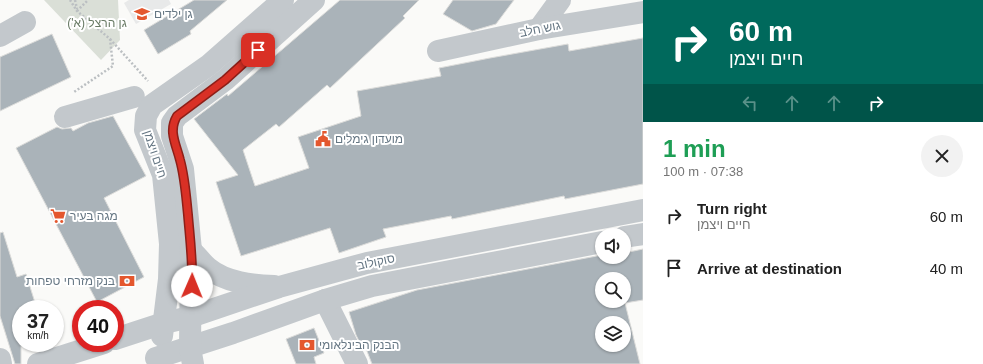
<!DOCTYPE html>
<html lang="en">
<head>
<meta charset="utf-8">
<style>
  body { margin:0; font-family:Helvetica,"Noto Sans Hebrew",sans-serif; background:#f2f2f2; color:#222; height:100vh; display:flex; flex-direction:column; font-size:15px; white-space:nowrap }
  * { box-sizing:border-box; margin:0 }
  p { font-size:13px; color:#767676 }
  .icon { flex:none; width:22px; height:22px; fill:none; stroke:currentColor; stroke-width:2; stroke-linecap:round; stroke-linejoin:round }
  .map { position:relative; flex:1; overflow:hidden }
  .details { display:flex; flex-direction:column; background:#fff; width:340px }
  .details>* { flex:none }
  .hud { background:#00695c; color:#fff; overflow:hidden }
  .fabs { position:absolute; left:595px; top:228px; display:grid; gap:8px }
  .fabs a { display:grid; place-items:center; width:36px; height:36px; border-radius:50%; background:#fff; box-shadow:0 1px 3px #0004; font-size:20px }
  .speed { position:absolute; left:12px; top:300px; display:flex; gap:8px; font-size:20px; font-weight:700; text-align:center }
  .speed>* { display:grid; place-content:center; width:52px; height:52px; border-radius:50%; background:#fff; box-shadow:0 1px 3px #0004; line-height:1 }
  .speed small { font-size:10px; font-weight:400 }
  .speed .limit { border:6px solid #d22; background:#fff; color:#111 }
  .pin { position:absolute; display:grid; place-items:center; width:34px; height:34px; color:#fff; margin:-17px; border-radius:8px; box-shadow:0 2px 6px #0006 }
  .me { position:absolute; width:44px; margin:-22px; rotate:1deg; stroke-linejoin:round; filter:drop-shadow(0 0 3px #0008) }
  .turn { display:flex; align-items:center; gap:14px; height:84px; padding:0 20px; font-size:18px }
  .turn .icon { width:52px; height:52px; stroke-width:2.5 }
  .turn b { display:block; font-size:28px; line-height:34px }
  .lanes { display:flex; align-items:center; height:38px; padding:0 20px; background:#0003; justify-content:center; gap:20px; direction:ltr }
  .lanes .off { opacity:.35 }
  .round { display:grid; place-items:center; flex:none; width:42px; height:42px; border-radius:21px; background:#f2f2f2 }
  .headline { display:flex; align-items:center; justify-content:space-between; height:68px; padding:0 20px }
  h1 { font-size:24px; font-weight:700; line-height:30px; color:#1e9e55 }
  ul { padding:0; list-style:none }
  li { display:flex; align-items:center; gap:12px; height:52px; padding:0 20px }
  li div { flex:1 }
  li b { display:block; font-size:15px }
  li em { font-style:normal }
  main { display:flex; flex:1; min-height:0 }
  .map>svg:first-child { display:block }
  .built { fill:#e8e9e9 }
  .green { fill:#dadfd7 }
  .building { fill:#aab3b9; stroke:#dcdcda; fill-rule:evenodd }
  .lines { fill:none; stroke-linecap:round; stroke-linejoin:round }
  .path { stroke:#bbbfc2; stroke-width:2.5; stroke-dasharray:2 2; stroke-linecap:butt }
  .minor { stroke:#c3c8cc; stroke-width:22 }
  .route-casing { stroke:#8d1f18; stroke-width:10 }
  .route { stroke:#d93025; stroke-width:7 }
  .labels { text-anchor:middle; stroke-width:4; stroke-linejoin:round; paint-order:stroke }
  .poi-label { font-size:12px; fill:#657683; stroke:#fff; text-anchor:start }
  .park-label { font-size:12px; fill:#687a64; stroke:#fff }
  .street-label { font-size:12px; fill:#657683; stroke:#fff }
</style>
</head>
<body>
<main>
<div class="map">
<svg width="643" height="364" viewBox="0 0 643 364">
  <rect width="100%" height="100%" fill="#fafaf8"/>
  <!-- built -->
  <polygon class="built" points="129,0 169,0 171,4 136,24 124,3"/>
  <!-- green -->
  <polygon class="green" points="44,0 118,0 120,40 101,60"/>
  <!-- building -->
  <g class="building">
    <polygon points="194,0 227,0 190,31 191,34 158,54 144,30"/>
    <polygon points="340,0 419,0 403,16 405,18 330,88 327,85 279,127 276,124 243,150 255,186 309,168 298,137 361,116 357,91 441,76 439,68 490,58 568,44 569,51 643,38 643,184 565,199 564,196 452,219 451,216 383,229 386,237 339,253 330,228 241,256 216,182 238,175 194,119 227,94 228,96"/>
    <polygon points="453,0 514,0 496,24 472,31 443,14"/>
    <polygon points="52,34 71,77 0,111 0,57"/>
    <polygon points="113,116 146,176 104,198 144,277 97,302 16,148 57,127 62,129 71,128 73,131 88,123"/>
    <polygon points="3,232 17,277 26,274 37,309 21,309 21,364 15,364 0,316 0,233"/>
    <path d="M643,249V300L625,303L640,364H372L365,346L362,347L356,335L349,312L417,290L602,255V257H624V253ZM602,279H624V301H602ZM602,323H624V345H602Z"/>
    <polygon points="314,328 324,353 314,357 316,364 296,364 286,339"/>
  </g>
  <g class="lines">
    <!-- path -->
    <g class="path">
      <polyline points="70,0 77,11 110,39 113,66 74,92"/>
      <polyline points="75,0 77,9"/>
      <polyline points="77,11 88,0"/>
      <polyline points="110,39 148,81"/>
    </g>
    <!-- minor -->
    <g class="minor">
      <polyline points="539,29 560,0"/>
      <polyline points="0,36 25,22"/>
      <polyline points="438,51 539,29 643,12"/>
      <polyline points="65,117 134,97"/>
      <polyline points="624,237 643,234"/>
      <path d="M191,250C197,256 202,263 208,268C226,283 253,285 274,286"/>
      <polyline points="325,300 357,364"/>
      <polyline points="162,336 169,279 170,244 163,175 145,130 146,116 152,105 209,65 283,0"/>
      <polyline points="115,339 164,323 190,317 279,287 367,263 643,210"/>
      <polyline points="156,358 233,333 325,300 372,286 602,242"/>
      <polyline points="0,359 1,364"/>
      <polyline points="38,364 104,343"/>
      <polyline points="193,364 190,348 191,250 183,169 172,136 172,123 177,116 225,80 314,0"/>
    </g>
  </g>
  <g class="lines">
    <defs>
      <path id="route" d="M192,286C193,262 190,239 188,215C186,196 185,178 180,160C176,144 168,131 177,116L225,80L258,50"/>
    </defs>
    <!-- route casing -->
    <use href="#route" class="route-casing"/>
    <!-- route -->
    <use href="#route" class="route"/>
  </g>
  <!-- icons -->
  <defs>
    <symbol id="school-bare" viewBox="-9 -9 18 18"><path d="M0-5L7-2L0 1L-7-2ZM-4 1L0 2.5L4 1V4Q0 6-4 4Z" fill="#e4572e" stroke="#fff" stroke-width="2.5" paint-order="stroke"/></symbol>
    <symbol id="civic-bare" viewBox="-9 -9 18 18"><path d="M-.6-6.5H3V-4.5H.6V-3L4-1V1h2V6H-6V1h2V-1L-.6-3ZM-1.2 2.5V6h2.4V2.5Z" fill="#e4572e" stroke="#fff" stroke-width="2.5" paint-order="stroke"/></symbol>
    <symbol id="supermarket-bare" viewBox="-9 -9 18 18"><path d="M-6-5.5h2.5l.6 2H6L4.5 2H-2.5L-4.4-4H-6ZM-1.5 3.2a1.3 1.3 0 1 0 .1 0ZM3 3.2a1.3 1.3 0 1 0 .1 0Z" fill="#e4572e" stroke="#fff" stroke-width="2.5" paint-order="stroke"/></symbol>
    <symbol id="bank-bare" viewBox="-9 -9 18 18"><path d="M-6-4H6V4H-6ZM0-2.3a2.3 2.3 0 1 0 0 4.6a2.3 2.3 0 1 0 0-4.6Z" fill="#e4572e" stroke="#fff" stroke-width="2.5" paint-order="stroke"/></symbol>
  </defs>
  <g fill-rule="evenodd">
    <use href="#school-bare" x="131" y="3" width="22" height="22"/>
    <use href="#civic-bare" x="312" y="128" width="22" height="22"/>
    <use href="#supermarket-bare" x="47" y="205" width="22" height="22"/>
    <use href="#bank-bare" x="116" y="270" width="22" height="22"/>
    <use href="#bank-bare" x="296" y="334" width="22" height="22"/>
  </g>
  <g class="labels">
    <!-- poi labels -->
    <g class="poi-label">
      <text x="154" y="18">גן ילדים</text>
      <text x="335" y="143">מועדון גימלים</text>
      <text x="70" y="220">מגה בעיר</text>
      <text x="115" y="285" text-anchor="end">בנק מזרחי טפחות</text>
      <text x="319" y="349">הבנק הבינלאומי</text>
    </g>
    <!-- park labels -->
    <g class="park-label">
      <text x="97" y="27">גן הרצל (א')</text>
    </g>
    <!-- street labels -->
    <g class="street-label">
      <text transform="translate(540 29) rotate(-11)" y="4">גוש חלב</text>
      <text transform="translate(155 154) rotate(72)" y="4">חיים ויצמן</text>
      <text transform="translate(376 262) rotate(-12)" y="4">סוקולוב</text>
    </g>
  </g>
</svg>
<div class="fabs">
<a><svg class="icon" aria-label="sound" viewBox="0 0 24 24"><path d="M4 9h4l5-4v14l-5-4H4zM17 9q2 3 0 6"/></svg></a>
<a><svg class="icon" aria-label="search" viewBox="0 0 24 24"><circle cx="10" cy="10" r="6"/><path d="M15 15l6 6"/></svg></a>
<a><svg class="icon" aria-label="layers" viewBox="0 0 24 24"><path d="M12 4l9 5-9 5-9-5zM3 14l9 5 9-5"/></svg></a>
</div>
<div class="speed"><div>37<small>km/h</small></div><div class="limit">40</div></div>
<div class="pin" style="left:258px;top:50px;background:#d93025"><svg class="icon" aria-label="arrive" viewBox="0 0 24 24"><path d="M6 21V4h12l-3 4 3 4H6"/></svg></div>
<svg class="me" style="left:192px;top:286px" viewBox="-20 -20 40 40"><circle r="19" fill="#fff"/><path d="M0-13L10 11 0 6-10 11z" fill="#d93025"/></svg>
</div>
<section class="details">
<div class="hud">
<div class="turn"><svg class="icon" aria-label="right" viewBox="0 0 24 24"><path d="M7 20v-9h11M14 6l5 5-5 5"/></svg><div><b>60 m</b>חיים ויצמן</div></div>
<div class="lanes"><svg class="icon off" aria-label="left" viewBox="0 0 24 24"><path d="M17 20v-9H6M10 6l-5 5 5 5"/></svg><svg class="icon off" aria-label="ahead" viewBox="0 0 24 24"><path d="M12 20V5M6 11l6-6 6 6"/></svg><svg class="icon off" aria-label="ahead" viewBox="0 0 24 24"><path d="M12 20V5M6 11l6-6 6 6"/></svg><svg class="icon" aria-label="right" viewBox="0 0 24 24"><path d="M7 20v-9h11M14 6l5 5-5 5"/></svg></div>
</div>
<div class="headline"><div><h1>1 min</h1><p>100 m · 07:38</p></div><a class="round"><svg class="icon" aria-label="close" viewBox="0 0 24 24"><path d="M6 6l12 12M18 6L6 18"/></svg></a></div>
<ul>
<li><svg class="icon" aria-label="right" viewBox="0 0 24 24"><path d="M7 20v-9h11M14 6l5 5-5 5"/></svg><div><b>Turn right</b><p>חיים ויצמן</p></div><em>60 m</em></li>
<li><svg class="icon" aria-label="arrive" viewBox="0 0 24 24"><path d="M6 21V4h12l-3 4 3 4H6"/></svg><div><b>Arrive at destination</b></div><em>40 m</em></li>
</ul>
</section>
</main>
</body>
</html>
